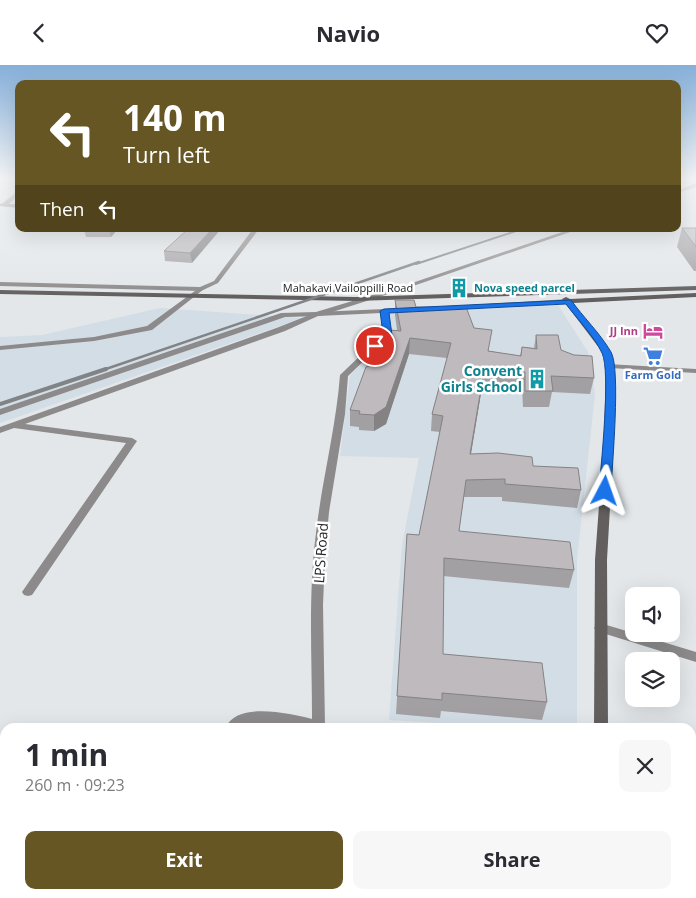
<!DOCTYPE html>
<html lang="en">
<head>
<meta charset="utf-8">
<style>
  body { margin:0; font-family:"Open Sans",sans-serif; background:#f7f7f7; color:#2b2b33; height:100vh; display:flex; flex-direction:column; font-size:19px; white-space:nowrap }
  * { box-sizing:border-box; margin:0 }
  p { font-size:16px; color:#7c7c81 }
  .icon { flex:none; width:28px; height:28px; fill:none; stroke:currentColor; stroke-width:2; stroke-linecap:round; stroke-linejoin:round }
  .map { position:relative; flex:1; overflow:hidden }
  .side { position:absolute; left:0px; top:658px; width:696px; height:176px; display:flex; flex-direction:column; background:#fff; border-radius:15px 15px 0 0; box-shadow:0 5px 20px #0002 }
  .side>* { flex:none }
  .banner { position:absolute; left:15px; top:15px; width:666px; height:152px; border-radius:10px; box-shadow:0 5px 20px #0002; background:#665623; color:#fff; overflow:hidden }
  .controls { position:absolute; left:625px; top:522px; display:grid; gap:10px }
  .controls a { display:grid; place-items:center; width:55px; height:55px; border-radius:10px; background:#fff; box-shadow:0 5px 20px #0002; font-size:25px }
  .pin { position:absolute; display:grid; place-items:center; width:42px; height:42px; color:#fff; margin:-21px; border:2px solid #fff; border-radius:50%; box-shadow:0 1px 5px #0007 }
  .me { position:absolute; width:55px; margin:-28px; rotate:4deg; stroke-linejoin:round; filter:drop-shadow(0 0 4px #0008) }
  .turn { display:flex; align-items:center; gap:18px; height:105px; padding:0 25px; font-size:22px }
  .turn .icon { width:65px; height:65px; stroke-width:2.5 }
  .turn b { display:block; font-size:35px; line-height:42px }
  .then { display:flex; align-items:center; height:48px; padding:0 25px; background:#0003; gap:10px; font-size:19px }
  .round { display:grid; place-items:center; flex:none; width:52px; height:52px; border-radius:10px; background:#f7f7f7 }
  .headline { display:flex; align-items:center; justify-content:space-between; height:85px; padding:0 25px }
  h1 { font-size:30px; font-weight:700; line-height:38px }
  .cta { display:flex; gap:10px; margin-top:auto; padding:10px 25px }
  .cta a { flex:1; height:58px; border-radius:10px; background:#665623; color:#fff; font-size:20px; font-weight:700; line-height:58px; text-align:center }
  .cta a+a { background:#f7f7f7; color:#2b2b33 }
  header { display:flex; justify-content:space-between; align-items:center; height:65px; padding:0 25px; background:#fff; font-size:22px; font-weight:700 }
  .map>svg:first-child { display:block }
  .built { fill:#d3dde5 }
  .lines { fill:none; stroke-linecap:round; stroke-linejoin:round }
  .service { fill:#8c8a8a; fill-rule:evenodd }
  .minor { fill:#8c8a8a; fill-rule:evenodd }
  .secondary { fill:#625f5e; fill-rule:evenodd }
  .rail-far2 { stroke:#818486; stroke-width:2 }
  .rail-far1 { stroke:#818486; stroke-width:2.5 }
  .rail { stroke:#818486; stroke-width:4 }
  .wall { fill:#a3a0a3 }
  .shaded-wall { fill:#858284 }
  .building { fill:#bebabd; stroke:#858284 }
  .route { fill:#1a73e8; stroke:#114b97 }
  .labels { text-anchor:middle; stroke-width:5; stroke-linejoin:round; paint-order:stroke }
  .far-street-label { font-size:11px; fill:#232425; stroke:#fff }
  .far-culture-label { font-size:11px; font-weight:bold; fill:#0d838f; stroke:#fff; text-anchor:start }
  .far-hotel-label { font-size:11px; font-weight:bold; fill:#b23c85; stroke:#fff; text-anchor:end }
  .far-shop-label { font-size:11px; font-weight:bold; fill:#366cbe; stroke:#fff }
  .culture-label { font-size:14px; font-weight:bold; fill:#0d838f; stroke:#fff; text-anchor:end }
  .street-label { font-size:14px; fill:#232425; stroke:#fff }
</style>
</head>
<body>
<header><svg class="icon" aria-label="back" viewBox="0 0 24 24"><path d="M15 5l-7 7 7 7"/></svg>Navio<svg class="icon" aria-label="heart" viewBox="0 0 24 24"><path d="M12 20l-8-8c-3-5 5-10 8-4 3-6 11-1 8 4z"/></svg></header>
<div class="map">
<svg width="696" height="833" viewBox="0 0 696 833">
  <rect width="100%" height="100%" fill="#e3e7ea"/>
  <!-- built -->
  <g class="built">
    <polygon points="558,240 588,287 595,329 577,495 577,662 497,662 389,655 402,480 419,393 340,391 350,310 392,270 389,248"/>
    <polygon points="160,243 303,253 0,358 0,272 42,270"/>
  </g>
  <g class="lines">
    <!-- service -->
    <g class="service">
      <polygon points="696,118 696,122 678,128 678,125"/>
      <polygon points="571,164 579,164 416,220 320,251 285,252 0,350 0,344 281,248 316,247 412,218"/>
      <polygon points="199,223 204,224 152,265 94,276 0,285 0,281 94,272 147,261"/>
    </g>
    <!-- minor -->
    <g class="minor">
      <polygon points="19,125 19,130 9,139 19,139 19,143 0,141 0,139 3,138"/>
      <polygon points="253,164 259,164 218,218 201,226 0,221 0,217 200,222 214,216"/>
      <polygon points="568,234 570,235 570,237 453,245 449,243 453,241"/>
      <path d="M408,243L412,245L411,247L388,248L391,270L348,311L345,349L329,447L325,491L323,540L325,662H296L263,658L252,659L244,662H226C238,636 291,649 312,654C312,592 308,529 316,468C322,415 336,363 340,310L383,269L381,248L318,251L285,266L25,359L132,373L137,376L32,530L28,531L24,530L22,527L24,524L126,378L14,363L0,368V362L279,262L317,247Z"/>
      <polygon points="607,299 696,304 696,308 610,303 607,303"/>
      <polygon points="600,558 696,587 696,597 596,566 594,563 596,560"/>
      <rect x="176" y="829" width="16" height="4"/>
    </g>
    <!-- secondary -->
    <g class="secondary">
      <polygon points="696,221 696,225 355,236 0,229 0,225 355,232"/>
      <polygon points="696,228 696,232 573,238 611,288 614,301 614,372 607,495 608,662 594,662 595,495 604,372 606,301 603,288 562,234 566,232 570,234"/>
      <rect x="603" y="829" width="16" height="4"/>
    </g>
    <!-- rail-far2 -->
    <polyline class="rail-far2" points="416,199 522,164"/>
    <!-- rail-far1 -->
    <polyline class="rail-far1" points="103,305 419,197"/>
    <!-- rail -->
    <polyline class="rail" points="0,339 106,304"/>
  </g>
  <!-- wall -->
  <g class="wall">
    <polygon points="682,163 696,163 696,206 694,206 677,182"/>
    <polygon points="84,164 118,164 111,172 86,172"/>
    <polygon points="188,164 192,198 165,196 164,186"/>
    <polygon points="395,235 474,263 489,286 520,291 522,282 534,283 536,270 561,285 594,313 590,329 552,327 549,342 523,342 522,323 482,322 471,389 533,401 581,425 577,443 502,436 502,432 464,432 459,466 574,505 569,523 443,511 443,589 547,637 542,655 441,646 440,653 396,649 407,469 419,470 440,367 431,366 432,349 447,293 409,289 386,359 374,366 359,365 359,362 350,361 350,345 371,300 397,265 395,250"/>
  </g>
  <!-- shaded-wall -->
  <g class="shaded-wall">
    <polygon points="109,164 118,164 111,172"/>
    <polygon points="212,164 221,164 192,198 190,188"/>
    <polygon points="410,273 409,289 386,359 374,366 374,350"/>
    <polygon points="484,306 482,322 468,406 470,389"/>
  </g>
  <!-- building -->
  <g class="building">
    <polygon points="682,163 696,163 696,182"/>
    <polygon points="188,164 212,164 190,188 164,186"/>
    <polygon points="395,235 414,235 416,242 466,242 474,263 492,265 488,286 521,291 522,282 537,284 536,270 558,270 561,285 574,290 592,291 594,313 551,311 553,326 525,326 525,307 484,306 470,389 498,388 532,392 533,401 578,403 581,425 505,419 505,414 466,415 459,466 570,477 574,505 444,493 443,589 542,598 547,637 442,628 442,635 397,631 407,469 419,470 443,351 432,349 451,278 410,273 386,342 374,350 359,349 360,346 350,345 366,302 371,300 389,265 401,266"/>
  </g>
  <!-- sky -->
  <linearGradient id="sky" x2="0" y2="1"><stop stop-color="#85afd9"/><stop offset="0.49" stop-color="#f2f4f6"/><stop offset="1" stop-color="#f2f4f6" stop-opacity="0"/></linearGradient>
  <rect width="696" height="231" fill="url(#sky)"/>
  <!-- route -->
  <path class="route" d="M571,235C583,252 600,268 611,287C621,305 612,400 611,426L605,429L599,426C601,400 611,307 602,288C594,271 577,254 566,239L389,248L392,270L378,283L370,281L383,269L380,246L384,244Z"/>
  <!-- icons -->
  <defs>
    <symbol id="building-bare" viewBox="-9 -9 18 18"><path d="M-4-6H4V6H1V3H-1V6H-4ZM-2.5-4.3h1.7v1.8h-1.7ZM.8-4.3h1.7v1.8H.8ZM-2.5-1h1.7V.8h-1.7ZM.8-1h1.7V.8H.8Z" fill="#0f9aa8" stroke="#fff" stroke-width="2.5" paint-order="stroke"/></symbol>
    <symbol id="hotel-bare" viewBox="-9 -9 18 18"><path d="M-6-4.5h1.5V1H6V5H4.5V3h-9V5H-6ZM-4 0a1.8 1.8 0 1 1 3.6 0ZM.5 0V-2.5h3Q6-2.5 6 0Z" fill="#d1479c" stroke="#fff" stroke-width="2.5" paint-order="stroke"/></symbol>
    <symbol id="supermarket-bare" viewBox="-9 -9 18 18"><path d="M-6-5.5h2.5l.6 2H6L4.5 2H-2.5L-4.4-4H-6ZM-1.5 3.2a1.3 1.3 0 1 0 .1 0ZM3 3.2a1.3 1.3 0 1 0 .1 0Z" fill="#3f7fe0" stroke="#fff" stroke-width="2.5" paint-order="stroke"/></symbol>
  </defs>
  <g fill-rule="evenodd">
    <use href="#building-bare" x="445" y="209" width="28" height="28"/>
    <use href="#hotel-bare" x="639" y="252" width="28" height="28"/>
    <use href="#supermarket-bare" x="639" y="277" width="28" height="28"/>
    <use href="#building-bare" x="523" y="300" width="28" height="28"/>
  </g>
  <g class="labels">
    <!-- far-street labels -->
    <g class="far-street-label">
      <text x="348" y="227">Mahakavi Vailoppilli Road</text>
    </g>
    <!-- far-culture labels -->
    <g class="far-culture-label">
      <text x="474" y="227">Nova speed parcel</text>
    </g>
    <!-- far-hotel labels -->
    <g class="far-hotel-label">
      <text x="638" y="270">JJ Inn</text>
    </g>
    <!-- far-shop labels -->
    <g class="far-shop-label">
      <text x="653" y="314">Farm Gold</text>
    </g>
    <!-- culture labels -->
    <g class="culture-label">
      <text x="522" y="311">Convent<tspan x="522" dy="16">Girls School</tspan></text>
    </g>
    <!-- street labels -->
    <g class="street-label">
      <text transform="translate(321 488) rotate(-86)" y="5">LPS Road</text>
    </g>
  </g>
</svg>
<div class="controls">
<a><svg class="icon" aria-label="sound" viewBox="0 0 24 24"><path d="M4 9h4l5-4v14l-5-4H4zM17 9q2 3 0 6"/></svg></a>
<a><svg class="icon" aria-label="layers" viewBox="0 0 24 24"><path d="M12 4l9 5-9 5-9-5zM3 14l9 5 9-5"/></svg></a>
</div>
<div class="pin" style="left:375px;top:281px;background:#d93025"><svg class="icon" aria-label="arrive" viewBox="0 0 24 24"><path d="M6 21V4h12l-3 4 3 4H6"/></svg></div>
<svg class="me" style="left:605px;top:426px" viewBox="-20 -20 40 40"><path d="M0-17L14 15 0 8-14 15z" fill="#1a73e8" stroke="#fff" stroke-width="4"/></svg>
<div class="banner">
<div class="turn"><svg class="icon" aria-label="left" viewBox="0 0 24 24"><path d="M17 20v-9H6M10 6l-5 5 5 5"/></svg><div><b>140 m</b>Turn left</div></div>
<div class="then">Then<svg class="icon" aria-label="left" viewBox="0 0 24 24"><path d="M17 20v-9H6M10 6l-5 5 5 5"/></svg></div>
</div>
<section class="side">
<div class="headline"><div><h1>1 min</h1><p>260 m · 09:23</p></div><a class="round"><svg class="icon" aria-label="close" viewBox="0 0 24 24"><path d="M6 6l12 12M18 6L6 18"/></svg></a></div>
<div class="cta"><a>Exit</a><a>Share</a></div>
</section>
</div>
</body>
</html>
